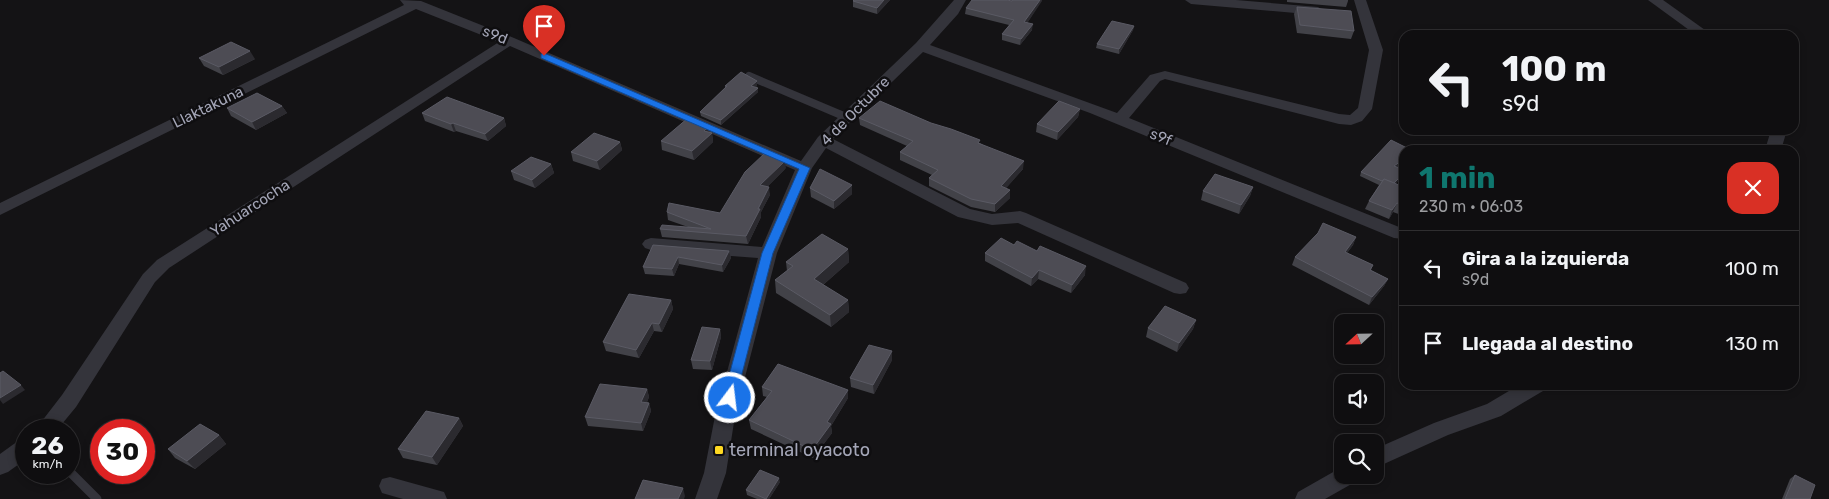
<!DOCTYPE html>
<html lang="es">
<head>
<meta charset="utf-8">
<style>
  body { margin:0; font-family:Rubik,sans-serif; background:#1d1c1e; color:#f1f3f6; height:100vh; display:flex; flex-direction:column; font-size:19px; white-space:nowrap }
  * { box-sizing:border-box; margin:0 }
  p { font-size:16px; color:#9b9c9f }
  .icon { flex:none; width:28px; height:28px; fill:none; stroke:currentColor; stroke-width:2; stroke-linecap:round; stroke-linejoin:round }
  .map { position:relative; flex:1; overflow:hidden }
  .details { position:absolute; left:1399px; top:145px; width:400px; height:245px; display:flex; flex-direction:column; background:#0f0e10; border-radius:15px; box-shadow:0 2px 8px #0003,0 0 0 1px #2f2e30 }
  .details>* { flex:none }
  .top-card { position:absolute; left:1399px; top:30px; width:400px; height:105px; border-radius:15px; box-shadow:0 2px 8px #0003,0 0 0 1px #2f2e30; background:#0f0e10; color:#f1f3f6; overflow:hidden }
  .needle { width:32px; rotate:248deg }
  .tools { position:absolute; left:1334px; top:314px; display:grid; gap:10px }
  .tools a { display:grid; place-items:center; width:50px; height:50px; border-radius:10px; background:#0f0e10; box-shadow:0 2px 8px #0003,0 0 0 1px #2f2e30; font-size:25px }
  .speed { position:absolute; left:15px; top:419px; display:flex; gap:10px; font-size:25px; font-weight:700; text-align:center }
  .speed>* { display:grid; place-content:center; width:65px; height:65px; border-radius:50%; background:#0f0e10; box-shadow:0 2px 8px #0003,0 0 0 1px #2f2e30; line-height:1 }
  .speed small { font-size:12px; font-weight:400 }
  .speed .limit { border:8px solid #d22; background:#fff; color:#111 }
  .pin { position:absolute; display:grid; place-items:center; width:42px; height:42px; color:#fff; margin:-51px -21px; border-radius:50% 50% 50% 0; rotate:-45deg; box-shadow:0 0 5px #0007 }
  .pin .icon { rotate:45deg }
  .me { position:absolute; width:55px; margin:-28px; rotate:15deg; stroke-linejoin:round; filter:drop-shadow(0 0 4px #0008) }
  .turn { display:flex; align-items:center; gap:18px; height:105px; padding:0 20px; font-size:22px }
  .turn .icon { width:65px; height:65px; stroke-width:2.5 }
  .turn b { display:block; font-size:35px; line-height:42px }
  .round { display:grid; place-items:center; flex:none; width:52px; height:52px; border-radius:15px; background:#1d1c1e }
  .summary { display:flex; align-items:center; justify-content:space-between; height:85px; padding:0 20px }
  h1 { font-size:30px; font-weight:700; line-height:38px; color:#0f766e }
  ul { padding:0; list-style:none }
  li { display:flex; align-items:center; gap:15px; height:75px; padding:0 20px; border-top:1px solid #2f2e30 }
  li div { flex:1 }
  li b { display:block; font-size:19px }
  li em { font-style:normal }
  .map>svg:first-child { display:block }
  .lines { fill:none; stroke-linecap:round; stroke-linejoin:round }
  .lane-far1 { stroke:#34343b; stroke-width:8 }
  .lane { stroke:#34343b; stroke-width:9 }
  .street { fill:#34343b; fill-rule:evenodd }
  .wall { fill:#424248 }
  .shaded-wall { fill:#2b2a2f }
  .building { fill:#4d4c54; stroke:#5a5a64 }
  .route { fill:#1a73e8; stroke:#114b97 }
  .poi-dot { fill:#ffd922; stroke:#0f0e10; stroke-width:2 }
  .labels { text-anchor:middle; stroke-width:5; stroke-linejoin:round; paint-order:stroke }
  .street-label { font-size:15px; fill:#a4a6b7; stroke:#0f0e10 }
  .near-poi-label { font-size:18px; fill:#a4a6b7; stroke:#0f0e10; text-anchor:start }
</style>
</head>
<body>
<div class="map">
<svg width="1829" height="499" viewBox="0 0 1829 499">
  <rect width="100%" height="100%" fill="#141315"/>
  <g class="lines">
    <!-- lane-far1 -->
    <polyline class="lane-far1" points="749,76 846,117"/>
    <!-- lane -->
    <polyline class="lane" points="69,471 97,499"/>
    <!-- street -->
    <g class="street">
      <polygon points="400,0 421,1 514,38 801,161 818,137 916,43 954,0 966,0 958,14 930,45 1117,113 1150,75 1165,71 1339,114 1350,115 1358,108 1369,50 1354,0 1366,0 1383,50 1372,109 1362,121 1351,125 1339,124 1165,79 1160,81 1129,118 1404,229 1404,239 1394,238 1090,113 923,52 833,139 970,209 992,214 1020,211 1026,213 1186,283 1189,288 1186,293 1180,294 1174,293 1018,223 992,225 958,217 826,148 812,168 777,253 735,416 726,473 717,499 695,499 704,473 715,416 758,258 651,250 645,248 642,244 645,240 651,238 762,247 795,170 510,46 169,268 155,282 76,407 57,430 35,430 62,395 143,274 157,260 499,42 416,9 0,215 0,203 404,5"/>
      <polygon points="1185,0 1236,0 1318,7 1324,11 1318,15 1191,4"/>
      <polygon points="1648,0 1663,0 1712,35 1696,35"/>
      <polygon points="1771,130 1787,130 1781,150 1765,150"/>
      <polygon points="1519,385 1546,385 1543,391 1501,416 1448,435 1375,468 1375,449 1434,423 1487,404"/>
      <polygon points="26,438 26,459 8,472 0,475 0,454 18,441"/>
      <polygon points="1342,467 1342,475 1358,475 1355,482 1325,499 1295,499 1298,492"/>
      <polygon points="390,477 444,492 447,499 403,499 382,493 379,486 382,479"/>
    </g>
  </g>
  <!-- wall -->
  <g class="wall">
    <polygon points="890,0 877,14 853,7 853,1"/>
    <polygon points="1012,0 1042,0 1027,23 1032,30 1020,45 1002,40 1002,34 1009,25 965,14 966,8 1012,1"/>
    <polygon points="1287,0 1348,0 1348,1 1346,7 1287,2"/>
    <polygon points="1297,7 1354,31 1351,39 1297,33 1294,14"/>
    <polygon points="1134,26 1133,30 1119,54 1096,48 1097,44"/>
    <polygon points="199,58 255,59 223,75 204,66"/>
    <polygon points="757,81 757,86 755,87 758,92 721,125 701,116 700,112 725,88 725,86"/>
    <polygon points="282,106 287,113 256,130 231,116 227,108"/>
    <polygon points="1080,109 1078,117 1057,140 1036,132 1037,124"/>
    <polygon points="422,113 504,118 506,126 488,141 456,131 454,132 425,121"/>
    <polygon points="859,118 980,143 1023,169 1006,188 1010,198 995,212 971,207 929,186 929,178 932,175 900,160 900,152 907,146 860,125"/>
    <polygon points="709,132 712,133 713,142 694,160 662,150 661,141"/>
    <polygon points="620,142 622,150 600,170 573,161 571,152"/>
    <polygon points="1404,150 1404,162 1397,167 1396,184 1404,187 1404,216 1393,212 1389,219 1365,209 1369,201 1379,185 1360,176 1361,172"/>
    <polygon points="551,164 554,173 535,188 514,180 511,171"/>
    <polygon points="786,168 767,187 770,195 761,212 761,217 748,244 662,237 660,229 688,227 668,220 667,212 720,213"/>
    <polygon points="852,185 852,194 834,209 811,197 810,188"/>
    <polygon points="1253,187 1250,196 1239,214 1201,200 1203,191"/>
    <polygon points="1356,237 1353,245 1347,253 1373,265 1371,270 1388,279 1384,286 1369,305 1292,265 1295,257"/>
    <polygon points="653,245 729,251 731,258 723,272 679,264 674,276 645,274 643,267"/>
    <polygon points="1014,245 1085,275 1071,293 1038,279 1031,286 985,261 985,253"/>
    <polygon points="848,249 849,262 823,285 848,300 849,312 831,327 776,293 775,280 787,271 786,262"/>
    <polygon points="671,300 673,309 662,332 654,331 639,358 606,351 603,342"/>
    <polygon points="1196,320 1193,329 1177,352 1146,337 1148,328"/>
    <polygon points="720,329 721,337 712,370 693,369 691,360"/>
    <polygon points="892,360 874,394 851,387 850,378"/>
    <polygon points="762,387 848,390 848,398 831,426 832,433 813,458 751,429 749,420 767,397 763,396"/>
    <polygon points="647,389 649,397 647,402 649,403 651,411 643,431 588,426 585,417"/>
    <polygon points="459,418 463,426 437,465 403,458 398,449"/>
    <polygon points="219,435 226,444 195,469 175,458 168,449"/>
    <polygon points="1795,475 1810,499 1782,499 1790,479"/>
    <polygon points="780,482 769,499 757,499 747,495 746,490"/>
  </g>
  <!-- shaded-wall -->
  <g class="shaded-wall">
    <polygon points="884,0 890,0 877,14 877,8"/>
    <polygon points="1040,0 1042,0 1042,1 1024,28 1024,22"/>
    <polygon points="1033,24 1032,30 1020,45 1021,39"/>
    <polygon points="1134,26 1133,30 1119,54 1119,49"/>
    <polygon points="250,51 255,59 223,75 219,67"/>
    <polygon points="757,81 757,86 752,91 751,86"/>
    <polygon points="758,88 758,92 721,125 721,120"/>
    <polygon points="282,106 287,113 256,130 252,122"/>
    <polygon points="1080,109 1078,117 1057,140 1058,132"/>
    <polygon points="504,118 506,126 488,141 485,134"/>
    <polygon points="453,123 456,131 454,132 451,124"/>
    <polygon points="708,127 710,135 704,131"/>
    <polygon points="712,133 713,142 694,160 692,151"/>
    <polygon points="620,142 622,150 600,170 597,161"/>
    <polygon points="1404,159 1404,162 1393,170 1394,166"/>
    <polygon points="785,161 786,168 761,193 760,185"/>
    <polygon points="1024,161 1023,169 1001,194 1001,186"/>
    <polygon points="551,164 554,173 535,188 532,180"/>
    <polygon points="1404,173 1404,175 1390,190 1392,186"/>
    <polygon points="852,185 852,194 834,209 834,201"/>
    <polygon points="769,187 770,195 761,212 761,217 748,244 746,236 758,209"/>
    <polygon points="1253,187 1250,196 1239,214 1241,205"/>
    <polygon points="1010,190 1010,198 995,212 995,204"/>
    <polygon points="1397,203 1393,212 1389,219 1392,210"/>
    <polygon points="1356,237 1353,245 1342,260 1345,252"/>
    <polygon points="848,249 849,262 815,292 814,279"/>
    <polygon points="729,251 731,258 723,272 722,265"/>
    <polygon points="678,257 679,264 674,276 672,269"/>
    <polygon points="1086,266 1085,275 1071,293 1072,285"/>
    <polygon points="1039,270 1038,279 1031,286 1032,278"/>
    <polygon points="1388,279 1384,286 1369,305 1372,297"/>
    <polygon points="671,300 673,309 662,332 659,324"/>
    <polygon points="848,300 849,312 831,327 830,315"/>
    <polygon points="1196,320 1193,329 1177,352 1179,343"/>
    <polygon points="652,323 654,331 639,358 636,350"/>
    <polygon points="720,329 721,337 712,370 710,361"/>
    <polygon points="892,351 892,360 874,394 873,385"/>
    <polygon points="21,385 25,390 3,404 0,400 0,398"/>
    <polygon points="647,389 649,397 644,410 641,402"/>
    <polygon points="848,390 848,398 831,426 832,433 813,458 812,450 827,422"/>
    <polygon points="649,403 651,411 643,431 641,423"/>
    <polygon points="459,418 463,426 437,465 432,457"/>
    <polygon points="219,435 226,444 195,469 187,461"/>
    <polygon points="779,478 780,482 769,499 766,499"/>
    <polygon points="683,488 685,496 684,499 678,499"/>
  </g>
  <!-- building -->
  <g class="building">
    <polygon points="854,0 884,0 877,8 853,1"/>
    <polygon points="972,0 1007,0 1012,1 1012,0 1040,0 1024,22 1033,24 1021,39 1002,34 1014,20 966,8"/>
    <polygon points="1297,7 1351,11 1354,31 1300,25"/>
    <polygon points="1112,21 1134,26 1119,49 1097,44"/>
    <polygon points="231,42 250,51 219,67 199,58"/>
    <polygon points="741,72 757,81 751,86 758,88 721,120 700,112 727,86 725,86"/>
    <polygon points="257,93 282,106 252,122 227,108"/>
    <polygon points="447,97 504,118 485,134 453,123 451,124 422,113"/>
    <polygon points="880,101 931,123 951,129 980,140 978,143 1024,161 1001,186 1010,190 995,204 971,199 929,178 938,170 900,152 913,141 859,118"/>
    <polygon points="1059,101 1080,109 1058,132 1037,124"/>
    <polygon points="688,118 708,127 704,131 712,133 692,151 661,141"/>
    <polygon points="594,133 620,142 597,161 571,152"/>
    <polygon points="1391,140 1411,150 1404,150 1404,159 1394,166 1404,170 1404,173 1394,183 1384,179 1382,181 1361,172"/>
    <polygon points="766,152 785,161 760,185 769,187 758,209 760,209 746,236 660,229 662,225 711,229 667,212 669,203 720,213 745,172"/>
    <polygon points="531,157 551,164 532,180 511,171"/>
    <polygon points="820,169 852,185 834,201 810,188"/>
    <polygon points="1215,174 1253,187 1241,205 1203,191"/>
    <polygon points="1384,179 1404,187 1404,206 1397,203 1392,210 1369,201"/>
    <polygon points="1323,223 1356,237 1345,252 1373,265 1370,270 1388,279 1372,297 1295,257 1318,233"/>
    <polygon points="822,234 848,249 814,279 848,300 830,315 775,280 793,266 786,262"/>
    <polygon points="1001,238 1014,245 1017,241 1037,251 1040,246 1086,266 1072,285 1039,270 1032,278 985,253"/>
    <polygon points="653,245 729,251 722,265 678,257 672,269 643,267"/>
    <polygon points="629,294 671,300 659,324 652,323 636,350 603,342"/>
    <polygon points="1165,306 1196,320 1179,343 1148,328"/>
    <polygon points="702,327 720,329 710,361 691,360"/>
    <polygon points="869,345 892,351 873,385 850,378"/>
    <polygon points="778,364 848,390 827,422 831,424 812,450 749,420 772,391 762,387"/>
    <polygon points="3,371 21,385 0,398 0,373"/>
    <polygon points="600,384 647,389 641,402 649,403 641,423 585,417"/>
    <polygon points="426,411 459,418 432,457 398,449"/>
    <polygon points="200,424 219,435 187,461 168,449"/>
    <polygon points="760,470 779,478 766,499 746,490"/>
    <polygon points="1795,475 1815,485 1810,499 1785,499"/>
    <polygon points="643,480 683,488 678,499 635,499"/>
  </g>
  <!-- route -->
  <polygon class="route" points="544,53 810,168 773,253 735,401 730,403 725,401 723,398 762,253 799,169 541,58 541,54"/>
  <!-- markers -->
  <rect class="poi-dot" x="714" y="445" width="10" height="10" rx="2.5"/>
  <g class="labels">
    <!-- street labels -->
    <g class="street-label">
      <text transform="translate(495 35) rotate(22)" y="5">s9d</text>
      <text transform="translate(208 107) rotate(-26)" y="5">Llaktakuna</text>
      <text transform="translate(855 111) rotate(-45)" y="5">4 de Octubre</text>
      <text transform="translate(1161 137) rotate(22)" y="5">s9f</text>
      <text transform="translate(250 208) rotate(-33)" y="5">Yahuarcocha</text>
    </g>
    <!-- near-poi labels -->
    <g class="near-poi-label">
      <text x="729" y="456">terminal oyacoto</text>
    </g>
  </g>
</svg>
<div class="tools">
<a><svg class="needle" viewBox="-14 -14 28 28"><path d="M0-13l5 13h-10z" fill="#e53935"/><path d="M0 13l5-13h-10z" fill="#9b9c9f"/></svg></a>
<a><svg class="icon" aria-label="sound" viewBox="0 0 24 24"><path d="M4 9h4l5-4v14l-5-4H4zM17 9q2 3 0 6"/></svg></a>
<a><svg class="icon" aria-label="search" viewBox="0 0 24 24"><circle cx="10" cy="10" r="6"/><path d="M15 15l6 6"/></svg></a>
</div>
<div class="speed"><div>26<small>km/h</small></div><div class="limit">30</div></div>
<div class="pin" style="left:544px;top:56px;background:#d93025"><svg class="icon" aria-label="arrive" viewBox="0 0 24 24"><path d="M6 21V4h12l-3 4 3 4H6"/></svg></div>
<svg class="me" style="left:730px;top:398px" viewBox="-20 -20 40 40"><circle r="17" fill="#1a73e8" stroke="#fff" stroke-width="3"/><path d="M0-11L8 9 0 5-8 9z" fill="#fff"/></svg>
<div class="top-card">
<div class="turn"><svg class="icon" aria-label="left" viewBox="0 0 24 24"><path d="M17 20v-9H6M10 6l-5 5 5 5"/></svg><div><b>100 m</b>s9d</div></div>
</div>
<section class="details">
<div class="summary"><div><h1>1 min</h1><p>230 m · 06:03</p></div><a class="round" style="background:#d93025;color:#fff"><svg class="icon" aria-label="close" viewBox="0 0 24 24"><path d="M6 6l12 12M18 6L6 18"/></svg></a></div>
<ul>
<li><svg class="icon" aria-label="left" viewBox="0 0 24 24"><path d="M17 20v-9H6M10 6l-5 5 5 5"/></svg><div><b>Gira a la izquierda</b><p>s9d</p></div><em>100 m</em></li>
<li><svg class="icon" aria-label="arrive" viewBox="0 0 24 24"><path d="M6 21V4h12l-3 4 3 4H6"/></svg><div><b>Llegada al destino</b></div><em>130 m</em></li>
</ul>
</section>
</div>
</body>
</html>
